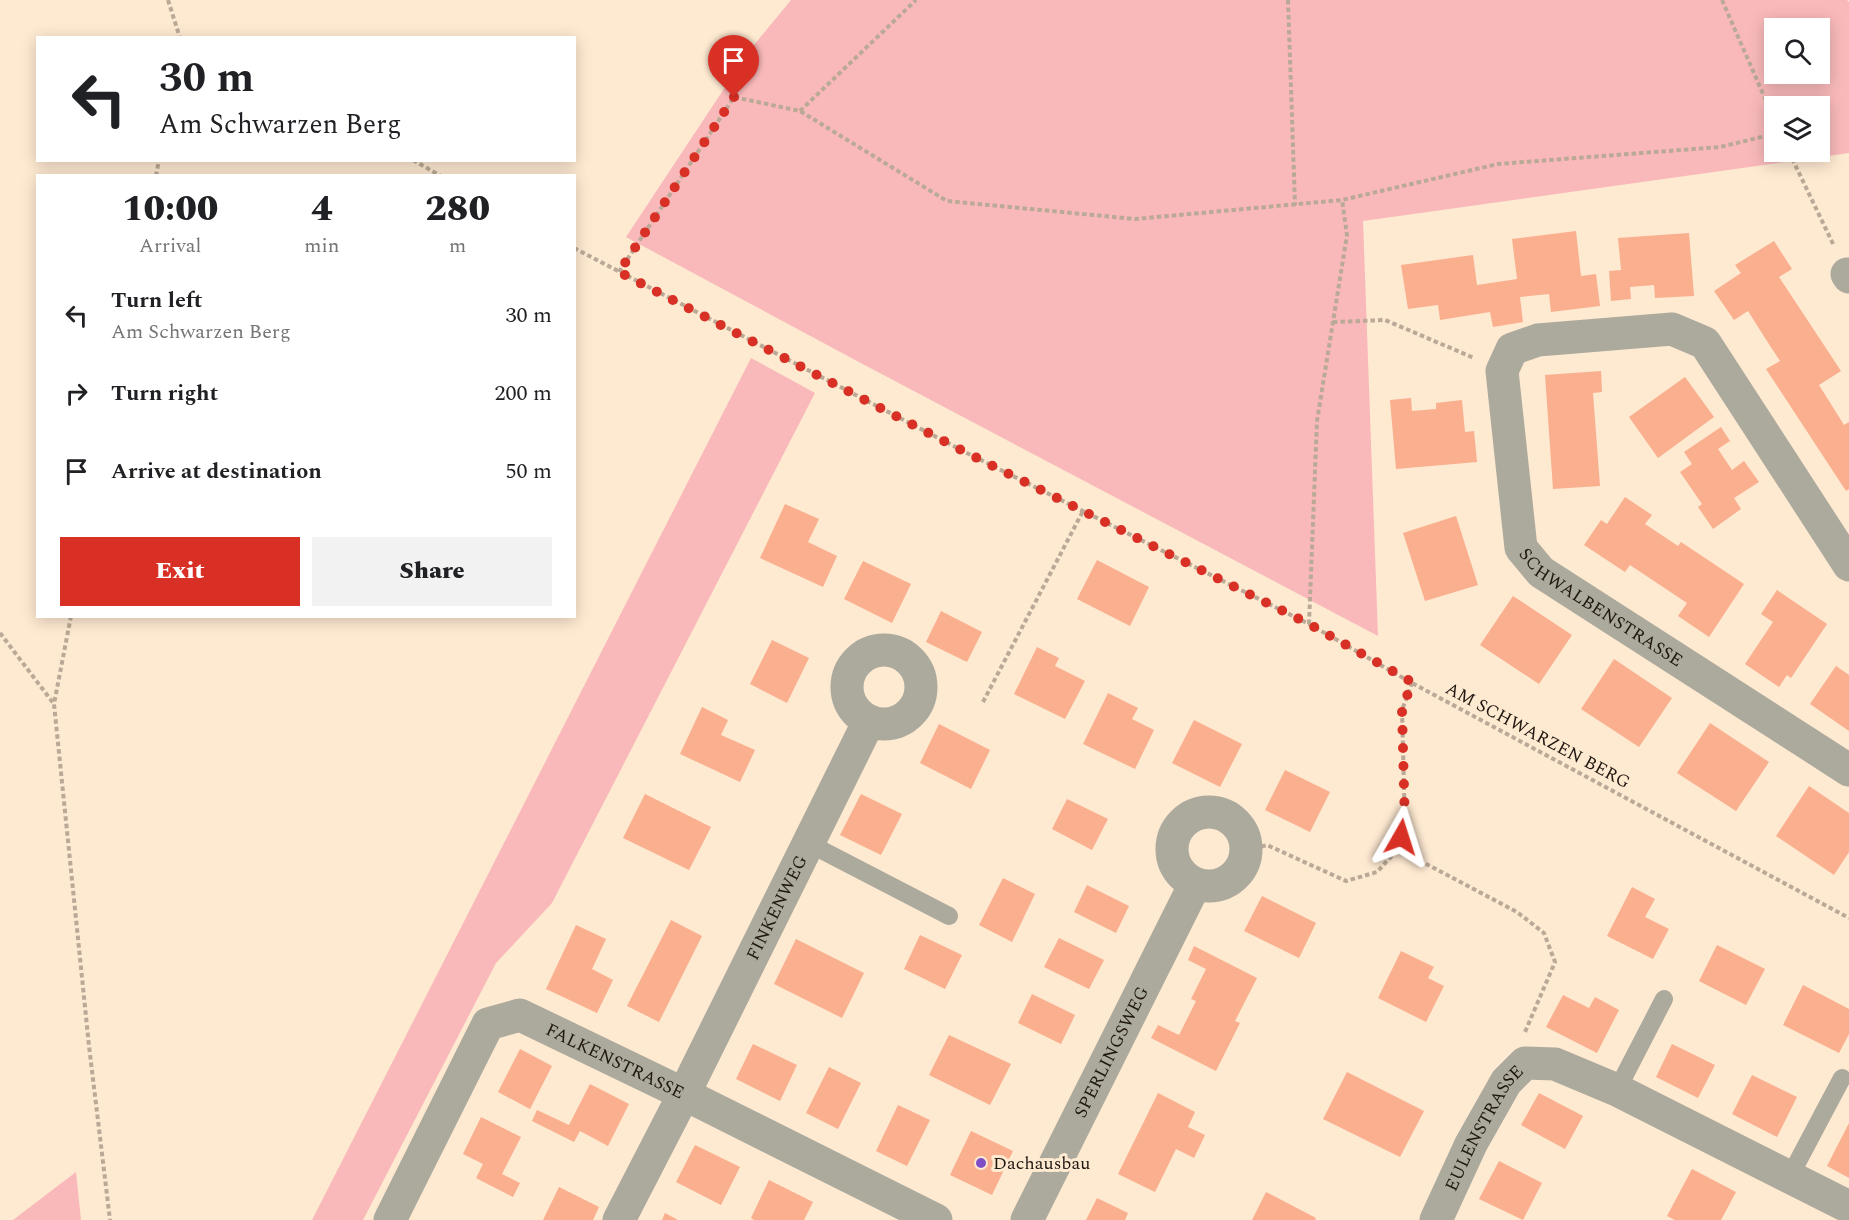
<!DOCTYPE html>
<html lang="en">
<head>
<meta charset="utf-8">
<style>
  body { margin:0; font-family:Spectral,serif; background:#f2f2f2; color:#202124; height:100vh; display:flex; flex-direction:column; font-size:22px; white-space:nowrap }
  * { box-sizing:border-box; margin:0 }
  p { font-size:20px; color:#757577 }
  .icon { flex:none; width:33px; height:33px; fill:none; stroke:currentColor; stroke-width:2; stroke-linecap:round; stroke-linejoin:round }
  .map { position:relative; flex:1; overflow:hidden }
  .panel { position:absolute; left:36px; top:174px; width:540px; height:444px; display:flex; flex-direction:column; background:#fff; border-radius:0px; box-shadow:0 3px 15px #0003 }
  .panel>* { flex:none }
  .guide { position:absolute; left:36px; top:36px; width:540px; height:126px; border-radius:0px; box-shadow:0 3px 15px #0003; background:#fff; color:#202124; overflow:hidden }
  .fabs { position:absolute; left:1764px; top:18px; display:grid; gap:12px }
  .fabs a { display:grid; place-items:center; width:66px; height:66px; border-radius:0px; background:#fff; box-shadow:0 3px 15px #0003; font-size:30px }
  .pin { position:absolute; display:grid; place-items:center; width:51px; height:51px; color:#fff; margin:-62px -26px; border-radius:50% 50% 50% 0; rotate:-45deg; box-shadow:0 0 6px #0007 }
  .pin .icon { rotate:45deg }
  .me { position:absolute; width:66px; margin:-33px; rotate:6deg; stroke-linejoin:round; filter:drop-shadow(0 0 4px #0008) }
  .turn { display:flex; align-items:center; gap:21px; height:126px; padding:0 24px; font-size:27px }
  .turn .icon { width:78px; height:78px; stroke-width:2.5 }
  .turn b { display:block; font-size:42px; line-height:51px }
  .eta { display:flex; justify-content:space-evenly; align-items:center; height:102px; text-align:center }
  .eta b { font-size:36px; font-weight:800; line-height:42px }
  .action { display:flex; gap:12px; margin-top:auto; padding:12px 24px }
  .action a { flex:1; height:69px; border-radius:0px; background:#d93025; color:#fff; font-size:24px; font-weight:800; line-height:69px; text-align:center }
  .action a+a { background:#f2f2f2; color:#202124 }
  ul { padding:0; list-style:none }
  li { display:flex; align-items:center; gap:18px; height:78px; padding:0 24px }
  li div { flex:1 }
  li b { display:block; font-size:22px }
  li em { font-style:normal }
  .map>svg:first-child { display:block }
  .green { fill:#f9b9ba; fill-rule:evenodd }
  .building { fill:#faaf8f }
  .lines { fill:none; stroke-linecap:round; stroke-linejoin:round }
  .path { stroke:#baa996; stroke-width:4; stroke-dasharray:4.5 3; stroke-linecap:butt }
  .service { stroke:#aca99d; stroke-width:18 }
  .minor { stroke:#aca99d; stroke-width:33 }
  .route { stroke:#d93025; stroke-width:10; stroke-dasharray:0 18 }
  .poi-dot { fill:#804fc7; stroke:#fee9d1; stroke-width:2 }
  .labels { text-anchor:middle; stroke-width:6; stroke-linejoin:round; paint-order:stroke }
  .street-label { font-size:18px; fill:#201810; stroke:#fee9d1 }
  .poi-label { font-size:18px; fill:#201810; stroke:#fee9d1; text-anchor:start }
</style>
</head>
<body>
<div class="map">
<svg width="1849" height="1220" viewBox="0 0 1849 1220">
  <rect width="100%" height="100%" fill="#fee9d1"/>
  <!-- green -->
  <g class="green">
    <path d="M791,0H1847L1849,2V153L1363,221L1378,636L857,361L626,237L749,51ZM1774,28H1820V74H1774ZM1774,106H1820V152H1774Z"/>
    <polygon points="751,358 815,393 552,903 496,963 363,1220 312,1220"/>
    <polygon points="76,1172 81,1220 13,1220"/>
  </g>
  <!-- building -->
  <g class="building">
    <polygon points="1576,231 1581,276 1596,274 1600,306 1551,312 1549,294 1520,297 1523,322 1493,327 1490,312 1440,320 1438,305 1408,309 1401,265 1473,255 1477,285 1517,279 1512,239"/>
    <polygon points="1689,233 1694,296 1655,298 1654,285 1630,287 1631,299 1611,301 1609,271 1621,270 1618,238"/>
    <polygon points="1774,241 1792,269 1779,277 1841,371 1819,385 1844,425 1849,422 1849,489 1846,491 1766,369 1780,361 1765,338 1748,311 1734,320 1714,291 1741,273 1735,265"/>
    <polygon points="1601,371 1602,392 1593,393 1600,486 1553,489 1545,375"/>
    <polygon points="1685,377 1714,417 1658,458 1629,417"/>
    <polygon points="1411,398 1412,411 1436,409 1436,403 1462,400 1465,432 1474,431 1477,462 1396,469 1390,400"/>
    <polygon points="1721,427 1730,441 1718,449 1732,470 1744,461 1759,482 1734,498 1741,509 1713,529 1698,507 1702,504 1680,472 1692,464 1684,452"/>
    <polygon points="1625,497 1652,515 1645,524 1678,546 1681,542 1744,584 1709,637 1678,616 1687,603 1630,565 1625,572 1584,545 1601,520 1607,524"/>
    <polygon points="785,504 819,519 808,542 837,556 823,587 760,558"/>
    <polygon points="1456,516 1478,585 1425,601 1403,533"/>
    <polygon points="1097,560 1149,587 1130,626 1077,599"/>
    <polygon points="863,561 911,584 892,623 844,599"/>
    <polygon points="1777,590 1827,624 1791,678 1787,675 1779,687 1745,664 1773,622 1761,614"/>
    <polygon points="1513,596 1572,635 1539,684 1480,645"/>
    <polygon points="941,611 982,632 967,662 926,642"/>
    <polygon points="772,640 809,658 787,703 750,684"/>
    <polygon points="1037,647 1059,658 1055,666 1085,681 1065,719 1014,694"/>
    <polygon points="1614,659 1672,698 1639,747 1581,709"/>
    <polygon points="1836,666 1849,675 1849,731 1810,704"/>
    <polygon points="1108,693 1138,708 1132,719 1154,730 1135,769 1083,744"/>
    <polygon points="702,707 728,720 721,735 755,750 740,782 680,754"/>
    <polygon points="1194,720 1242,744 1220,787 1172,763"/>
    <polygon points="1710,723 1769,762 1736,811 1677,773"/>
    <polygon points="939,724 990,750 971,789 920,763"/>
    <polygon points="1285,770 1330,792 1310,832 1265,810"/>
    <polygon points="1809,786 1849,813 1849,852 1834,875 1776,836"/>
    <polygon points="645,794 711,827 689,870 623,838"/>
    <polygon points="861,794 902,814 881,855 840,835"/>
    <polygon points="1067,799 1108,819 1092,850 1052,829"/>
    <polygon points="1003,878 1035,894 1012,942 979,925"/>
    <polygon points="1087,885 1129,906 1116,933 1074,912"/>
    <polygon points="1632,887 1655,899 1645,917 1669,929 1653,959 1607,936"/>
    <polygon points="1262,896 1316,923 1299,958 1244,931"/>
    <polygon points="671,920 702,936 659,1022 627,1006"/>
    <polygon points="576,925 606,939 592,969 613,980 597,1013 546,989"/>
    <polygon points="920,935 962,955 945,989 904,969"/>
    <polygon points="1059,938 1104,960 1089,989 1044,967"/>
    <polygon points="796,939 864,973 842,1018 774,984"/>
    <polygon points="1717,945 1765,969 1746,1005 1699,981"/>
    <polygon points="1194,946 1257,978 1235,1021 1240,1023 1216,1071 1151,1038 1158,1025 1179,1035 1196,1001 1191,999 1206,969 1188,960"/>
    <polygon points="1401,951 1434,967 1428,978 1444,986 1426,1022 1378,998"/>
    <polygon points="1803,985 1849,1009 1849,1034 1839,1053 1783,1025"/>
    <polygon points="1032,994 1075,1015 1061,1044 1018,1023"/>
    <polygon points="1563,995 1589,1008 1595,997 1619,1010 1597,1053 1546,1027"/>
    <polygon points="949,1035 1011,1064 990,1105 929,1075"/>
    <polygon points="753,1044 797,1065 780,1101 736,1079"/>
    <polygon points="1672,1044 1715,1065 1698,1098 1656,1077"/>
    <polygon points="520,1049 552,1066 530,1109 498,1092"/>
    <polygon points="829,1067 861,1083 838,1129 806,1113"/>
    <polygon points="1347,1072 1424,1111 1400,1157 1323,1119"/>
    <polygon points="1752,1075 1797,1097 1777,1137 1732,1114"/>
    <polygon points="590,1084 629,1104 608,1146 580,1131 574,1142 532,1121 537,1110 569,1125"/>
    <polygon points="1158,1093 1195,1112 1188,1127 1205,1135 1194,1158 1176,1149 1155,1192 1118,1174"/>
    <polygon points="1539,1093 1583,1116 1565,1149 1521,1125"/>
    <polygon points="898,1105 930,1120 907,1166 876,1151"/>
    <polygon points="481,1117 521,1137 502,1174 520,1183 513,1197 476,1178 483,1164 463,1154"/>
    <polygon points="1849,1123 1849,1178 1827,1166"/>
    <polygon points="971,1131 1013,1151 992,1195 950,1175"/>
    <polygon points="695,1145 740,1167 721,1205 676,1182"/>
    <polygon points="1499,1161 1542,1183 1523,1220 1479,1199"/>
    <polygon points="1692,1169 1736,1192 1721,1220 1675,1220 1667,1216"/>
    <polygon points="769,1180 813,1202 804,1220 754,1220 751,1218"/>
    <polygon points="559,1187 599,1207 593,1220 543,1220"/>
    <polygon points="1266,1192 1316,1218 1315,1220 1252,1220"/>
    <polygon points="1097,1198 1128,1213 1125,1220 1086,1220"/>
    <polygon points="665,1213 678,1220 662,1220"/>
  </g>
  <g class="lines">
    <!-- path -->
    <g class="path">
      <polyline points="168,0 180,38"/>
      <polyline points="1288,0 1295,205"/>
      <polyline points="1722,0 1774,119"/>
      <polyline points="800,111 916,0"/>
      <polyline points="1789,152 1834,246"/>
      <polyline points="413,160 441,176"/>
      <polyline points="156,176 159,160"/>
      <polyline points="574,248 967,453 1309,624 1412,683 1849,918"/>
      <polyline points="619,272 734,97 800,111 947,201 1135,219 1342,200 1498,164 1720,147 1774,134"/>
      <polyline points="1333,322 1385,320 1474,358"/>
      <polyline points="71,616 54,704 89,1046 110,1220"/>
      <polyline points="1309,624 1317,421 1347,235 1342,200"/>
      <polyline points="0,633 54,704"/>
      <polyline points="983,702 1083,511"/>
      <polyline points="1398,849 1405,826 1402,710 1412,683"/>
      <polyline points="1247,851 1267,845 1346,881 1377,872 1398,849 1517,912 1544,933 1555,962 1525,1032"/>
    </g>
    <!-- service -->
    <g class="service">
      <polyline points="808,843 949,916"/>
      <polyline points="1617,1090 1664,999"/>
      <polyline points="1789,1178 1842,1078"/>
    </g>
    <!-- minor -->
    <g class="minor">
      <polyline points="1847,274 1849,277"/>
      <path id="s1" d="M1849,565L1705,343L1672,329L1538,340L1512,349L1502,371L1521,548L1541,572L1849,770"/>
      <circle cx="884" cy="687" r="37"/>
      <circle cx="1209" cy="849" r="37"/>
      <path id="s2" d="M390,1220L488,1024L520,1015L684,1094L936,1220"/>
      <path id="s3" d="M619,1220L684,1094L869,721"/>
      <path id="s4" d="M1027,1220L1195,884"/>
      <path id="s5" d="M1436,1220L1471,1144L1506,1082L1525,1063L1555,1064L1617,1090L1849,1207"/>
    </g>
  </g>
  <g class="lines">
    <!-- route -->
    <polyline class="route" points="734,97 619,272 967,453 1309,624 1412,682 1402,710 1405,826 1401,837"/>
  </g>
  <!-- markers -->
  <circle class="poi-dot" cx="981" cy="1163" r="6"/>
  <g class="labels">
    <!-- street labels -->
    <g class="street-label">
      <text dy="6" stroke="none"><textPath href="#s1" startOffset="765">SCHWALBENSTRASSE</textPath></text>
      <text transform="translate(1538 735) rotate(28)" y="6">AM SCHWARZEN BERG</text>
      <text dy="6" stroke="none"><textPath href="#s3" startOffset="350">FINKENWEG</textPath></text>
      <text dy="6" stroke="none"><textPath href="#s4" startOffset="188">SPERLINGSWEG</textPath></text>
      <text dy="6" stroke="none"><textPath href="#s2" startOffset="358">FALKENSTRASSE</textPath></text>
      <text dy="6" stroke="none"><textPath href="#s5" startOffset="104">EULENSTRASSE</textPath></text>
    </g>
    <!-- poi labels -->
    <g class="poi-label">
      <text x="993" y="1169">Dachausbau</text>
    </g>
  </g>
</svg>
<div class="fabs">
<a><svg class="icon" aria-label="search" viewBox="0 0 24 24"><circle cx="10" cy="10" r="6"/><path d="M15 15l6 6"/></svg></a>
<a><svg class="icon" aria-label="layers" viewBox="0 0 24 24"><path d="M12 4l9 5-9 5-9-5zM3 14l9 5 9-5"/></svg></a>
</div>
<div class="pin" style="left:734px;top:97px;background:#d93025"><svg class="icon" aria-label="arrive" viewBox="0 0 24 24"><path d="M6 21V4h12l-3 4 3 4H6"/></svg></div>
<svg class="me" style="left:1401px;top:837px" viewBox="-20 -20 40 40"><path d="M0-17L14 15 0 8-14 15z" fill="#d93025" stroke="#fff" stroke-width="4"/></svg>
<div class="guide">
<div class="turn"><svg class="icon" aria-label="left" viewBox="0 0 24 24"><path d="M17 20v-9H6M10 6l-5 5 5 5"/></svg><div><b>30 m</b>Am Schwarzen Berg</div></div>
</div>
<section class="panel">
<div class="eta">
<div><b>10:00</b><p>Arrival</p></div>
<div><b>4</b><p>min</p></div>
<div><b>280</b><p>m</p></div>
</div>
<ul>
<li><svg class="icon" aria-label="left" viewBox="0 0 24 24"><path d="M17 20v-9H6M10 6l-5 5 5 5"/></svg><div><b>Turn left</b><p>Am Schwarzen Berg</p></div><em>30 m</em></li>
<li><svg class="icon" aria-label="right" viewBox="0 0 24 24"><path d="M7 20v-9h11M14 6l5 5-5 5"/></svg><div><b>Turn right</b></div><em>200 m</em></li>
<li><svg class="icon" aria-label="arrive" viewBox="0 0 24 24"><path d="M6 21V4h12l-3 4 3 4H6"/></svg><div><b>Arrive at destination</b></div><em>50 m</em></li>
</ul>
<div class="action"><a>Exit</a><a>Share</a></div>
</section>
</div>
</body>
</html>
